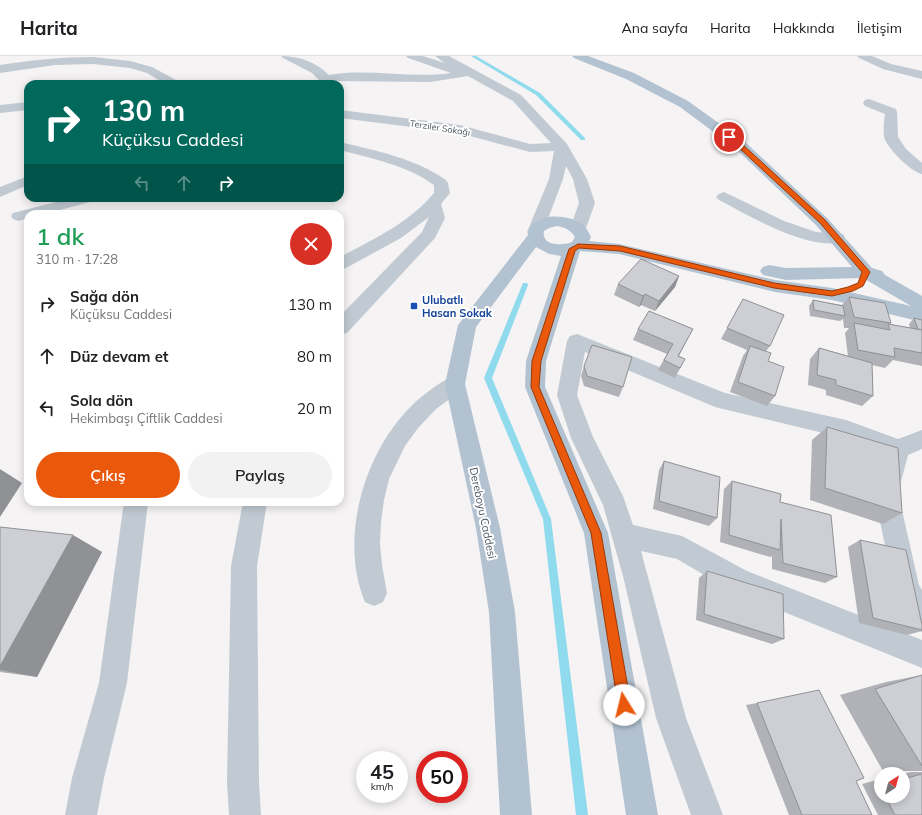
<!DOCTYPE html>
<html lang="tr">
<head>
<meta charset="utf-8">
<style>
  body { margin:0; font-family:Mulish,sans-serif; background:#f2f2f2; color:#202124; height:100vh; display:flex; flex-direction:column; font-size:15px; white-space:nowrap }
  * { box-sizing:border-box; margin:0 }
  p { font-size:13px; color:#757577 }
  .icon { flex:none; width:22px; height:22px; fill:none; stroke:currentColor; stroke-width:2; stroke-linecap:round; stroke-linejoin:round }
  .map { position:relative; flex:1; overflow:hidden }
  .panel { position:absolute; left:24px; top:154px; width:320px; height:296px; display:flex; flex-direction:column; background:#fff; border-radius:12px; box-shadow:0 2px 10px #0003 }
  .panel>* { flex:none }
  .banner { position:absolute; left:24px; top:24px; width:320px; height:122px; border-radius:12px; box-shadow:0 2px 10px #0003; background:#00695c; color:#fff; overflow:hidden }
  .needle { width:26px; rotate:36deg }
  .fabs { position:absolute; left:874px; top:711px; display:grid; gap:8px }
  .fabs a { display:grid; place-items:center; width:36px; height:36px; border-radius:50%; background:#fff; box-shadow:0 2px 10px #0003; font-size:20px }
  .speed { position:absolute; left:356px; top:695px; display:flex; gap:8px; font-size:20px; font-weight:700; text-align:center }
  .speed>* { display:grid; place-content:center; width:52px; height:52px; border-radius:50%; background:#fff; box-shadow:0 2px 10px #0003; line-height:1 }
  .speed small { font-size:10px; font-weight:400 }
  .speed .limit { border:6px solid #d22; background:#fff; color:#111 }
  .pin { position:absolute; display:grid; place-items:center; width:34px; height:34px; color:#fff; margin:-17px; border:2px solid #fff; border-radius:50%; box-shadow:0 1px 4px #0007 }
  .me { position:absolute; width:44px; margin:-22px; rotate:351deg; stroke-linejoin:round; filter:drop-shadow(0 0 3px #0008) }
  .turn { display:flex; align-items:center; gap:14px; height:84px; padding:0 12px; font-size:18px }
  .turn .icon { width:52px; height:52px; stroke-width:2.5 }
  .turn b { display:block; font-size:28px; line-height:34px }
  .lanes { display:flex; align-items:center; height:38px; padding:0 12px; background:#0003; justify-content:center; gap:20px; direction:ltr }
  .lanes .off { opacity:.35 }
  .round { display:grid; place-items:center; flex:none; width:42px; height:42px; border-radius:21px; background:#f2f2f2 }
  .overview { display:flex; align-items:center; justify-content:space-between; height:68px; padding:0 12px }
  h1 { font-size:24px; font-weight:600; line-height:30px; color:#1e9e55 }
  .cta { display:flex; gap:8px; margin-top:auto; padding:8px 12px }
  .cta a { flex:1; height:46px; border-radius:24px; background:#ea580c; color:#fff; font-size:16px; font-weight:600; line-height:46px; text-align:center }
  .cta a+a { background:#f2f2f2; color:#202124 }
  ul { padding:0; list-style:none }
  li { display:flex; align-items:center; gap:12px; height:52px; padding:0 12px }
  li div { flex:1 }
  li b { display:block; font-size:15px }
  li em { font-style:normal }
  header { display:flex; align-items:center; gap:24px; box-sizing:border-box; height:56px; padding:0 20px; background:#fff; border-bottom:1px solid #e0e0e0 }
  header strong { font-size:19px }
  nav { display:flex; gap:22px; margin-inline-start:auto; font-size:14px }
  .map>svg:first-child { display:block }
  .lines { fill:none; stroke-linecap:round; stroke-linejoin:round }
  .stream { fill:#90daee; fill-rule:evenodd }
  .minor { fill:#c1cad2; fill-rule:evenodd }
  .major { fill:#b3c2d1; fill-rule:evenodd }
  .wall { fill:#b0b2b7 }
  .shaded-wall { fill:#909195 }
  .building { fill:#cdcfd5; stroke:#909195 }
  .route { fill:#ea580c; stroke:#983908 }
  .transit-dot { fill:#1a4fb4; stroke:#fff; stroke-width:1.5 }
  .labels { text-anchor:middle; stroke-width:4; stroke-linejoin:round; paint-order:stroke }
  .far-street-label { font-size:9px; fill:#4a5661; stroke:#fff }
  .transit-label { font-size:11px; font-weight:bold; fill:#164399; stroke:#fff; text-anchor:start }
  .street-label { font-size:11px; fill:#4a5661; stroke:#fff }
</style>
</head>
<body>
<header>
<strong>Harita</strong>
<nav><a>Ana sayfa</a><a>Harita</a><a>Hakkında</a><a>İletişim</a></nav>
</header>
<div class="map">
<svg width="922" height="759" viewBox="0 0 922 759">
  <rect width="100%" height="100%" fill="#f5f3f3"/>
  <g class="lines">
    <!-- stream -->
    <g class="stream">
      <polygon points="471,0 476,0 540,37 585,82 585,84 581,84 536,39"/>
      <polygon points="523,227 527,227 528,229 492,322 551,463 588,759 576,759 543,463 484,322"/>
    </g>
    <!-- minor -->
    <g class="minor">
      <path d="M281,0C299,0 316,6 329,19C369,12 411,23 451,17L408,2L406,0H423L445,7L435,0H449L521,39L567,88L587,123L595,147L586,172L584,176L578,177L572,176L570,172L579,147L573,123L566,110L563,123L543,176L541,180L535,181L529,180L527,176L549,123L554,95L530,96L459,77L340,62V54L460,69L530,88L551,87L513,45L468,20L430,26L333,25L335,28H323L312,17L283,2Z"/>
      <polygon points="857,0 872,0 891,8 922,15 922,23 883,13 859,2"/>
      <path d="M93,1L130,5L152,11L178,25L180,28H165L147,17L130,12L93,8L55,9L0,17V9C31,4 62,1 93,1Z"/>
      <path d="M869,43L896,53L897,56L898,81L906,93L922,107V118C911,116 887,92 884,81C883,74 884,65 885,58L865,50L863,47L865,44Z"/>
      <polygon points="28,46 28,54 0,57 0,49"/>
      <path d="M340,86C377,95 414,102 446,124L448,127L450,137L441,148L445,162L435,182L347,277L340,279V260L422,176L429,161L401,182L346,212L340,214V201C374,183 409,167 434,137V129C406,109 373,103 340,94Z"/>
      <polygon points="28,120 28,129 0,141 0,131"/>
      <path d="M724,136L784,165L816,176L843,178L845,182L843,186C807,195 750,160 719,144L716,141L719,138Z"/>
      <polygon points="71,142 97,142 94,145 45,158 28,158 28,162 19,165 13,163 11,160 13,157"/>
      <polygon points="577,278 725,337 846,364 898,383 922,374 922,393 908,399 898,437 919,529 922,534 922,576 912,572 894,532 874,437 886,398 844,382 715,351 585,296 577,339 593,381 623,440 633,469 682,480 747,515 922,584 922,612 730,534 677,503 641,495 686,662 723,759 691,759 656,662 623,520 603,449 571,382 557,339 567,285 570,280"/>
      <path d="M455,320L462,322L465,328L462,334L436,353L418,372L405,390L389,423L384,444L381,466L380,488L382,509L387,537L383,546L374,550L365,546C336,477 369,378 429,335C437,329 445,323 455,320Z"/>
      <polygon points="124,446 148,446 127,627 104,722 97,759 65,759 72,722 99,627"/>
      <polygon points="243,446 267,446 257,510 259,727 261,759 229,759 227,727 231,510"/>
    </g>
    <!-- major -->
    <path class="major" d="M572,0H588L634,17L688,45L745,86L828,163L872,212L882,215L885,219L922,240V266L832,244L775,236L619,198L580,195L546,305L545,331L608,477L658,759H626L584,477L525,331L526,305L561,200L549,198L536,191L476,271L465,328L500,472L515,556L532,759H500L489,556L476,472L445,328L458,269L528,179C530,156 567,157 582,168C586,172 589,176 591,181L589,185L619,188L775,224L832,232L911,250L863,222L786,224L763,219L760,215L763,211L769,209L786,212L852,211L816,169L735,92L680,51L626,23L574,2ZM557,170C564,171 571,174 575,181L572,186C562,190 541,190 544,175L549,172Z"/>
  </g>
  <!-- wall -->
  <g class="wall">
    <polygon points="679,220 675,231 655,255 641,249 639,251 614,239 618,228"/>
    <polygon points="849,241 891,267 890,268 910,272 909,268 914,262 922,264 922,310 893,304 885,312 872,309 873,340 862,350 826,339 826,334 808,329 810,303 819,292 848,300 845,277 849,272 844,272 843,263 840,265 810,260 809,250 813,244 842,249"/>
    <polygon points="743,243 770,290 766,295 775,340 767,350 730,336 743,300 747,294 721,283"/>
    <polygon points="638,273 693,273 679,300 685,303 675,322 658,314 667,298 633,284"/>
    <polygon points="584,310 623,331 619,341 584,330 581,320"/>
    <polygon points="827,371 902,457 883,468 810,444 812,384"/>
    <polygon points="664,405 717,462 709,470 653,453 659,414"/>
    <polygon points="732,425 780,446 837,521 825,527 772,513 772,500 770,501 720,486 724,433"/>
    <polygon points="0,471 102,496 37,621 0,616"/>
    <polygon points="860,484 922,569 922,575 907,579 859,567 848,491"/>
    <polygon points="707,515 784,583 772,588 696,564 699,522"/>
    <polygon points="922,619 922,715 883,715 840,639 886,626"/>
    <polygon points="757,647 856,725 872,759 789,759 746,649"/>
    <polygon points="911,716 922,716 922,759 878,759 862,728 881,723 881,740 903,740 903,718 902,718"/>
  </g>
  <!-- shaded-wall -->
  <g class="shaded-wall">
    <polygon points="679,220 675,231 655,255 659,245"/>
    <polygon points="645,238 641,249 639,251 643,240"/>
    <polygon points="0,413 22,427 0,461"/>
    <polygon points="73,479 102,496 37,621 0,614 0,610"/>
  </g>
  <!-- building -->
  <g class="building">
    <polygon points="641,203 679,220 659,245 645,238 643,240 618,228"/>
    <polygon points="849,241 885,247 891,267 854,261"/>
    <polygon points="743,243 784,259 770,290 727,272"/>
    <polygon points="813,244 843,250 845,260 814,254"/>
    <polygon points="649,255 693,273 678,300 685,303 680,312 664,304 673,288 638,273"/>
    <polygon points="914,262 922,264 922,274 918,273"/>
    <polygon points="854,267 890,274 888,268 922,274 922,297 894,292 895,301 858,294"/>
    <polygon points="592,289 632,301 623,331 587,320 584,310"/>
    <polygon points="750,290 771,297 768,305 784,311 775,340 738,326"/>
    <polygon points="819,292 872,307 873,340 836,329 836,324 817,319"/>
    <polygon points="827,371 898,392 902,457 825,432"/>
    <polygon points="664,405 720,421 717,462 659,445"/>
    <polygon points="732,425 781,438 780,446 831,459 837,521 783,507 781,463 780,494 729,479"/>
    <polygon points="0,471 73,479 0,610"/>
    <polygon points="860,484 906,494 922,569 922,574 873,562"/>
    <polygon points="707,515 783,538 784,583 704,558"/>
    <polygon points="922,619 922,710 875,633"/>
    <polygon points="819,634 864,722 856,725 872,759 802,759 757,647"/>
    <polygon points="922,718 922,759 895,759 885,740 903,740 903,723"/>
  </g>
  <!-- route -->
  <polygon class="route" points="729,79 742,88 825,164 870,216 863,230 853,235 832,240 774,232 620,195 579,192 575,195 541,305 539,331 601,477 631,649 629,654 624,655 620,654 618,649 591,477 531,331 532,305 569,193 578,188 620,190 774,227 832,235 848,231 858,227 862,216 820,167 738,91 727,82 726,81"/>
  <!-- markers -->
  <rect class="transit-dot" x="410" y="246" width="8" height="8" rx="2"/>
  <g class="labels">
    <!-- far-street labels -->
    <g class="far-street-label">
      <text transform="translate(440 72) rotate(9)" y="3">Terziler Sokağı</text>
    </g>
    <!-- transit labels -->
    <g class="transit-label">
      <text x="422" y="248">Ulubatlı<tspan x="422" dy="13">Hasan Sokak</tspan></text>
    </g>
    <!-- street labels -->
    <g class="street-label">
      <text transform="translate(483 457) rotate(78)" y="4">Dereboyu Caddesi</text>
    </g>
  </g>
</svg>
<div class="fabs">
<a><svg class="needle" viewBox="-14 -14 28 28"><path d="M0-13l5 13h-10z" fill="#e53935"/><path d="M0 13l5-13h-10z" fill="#757577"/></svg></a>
</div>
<div class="speed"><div>45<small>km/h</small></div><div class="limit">50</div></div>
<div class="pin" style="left:729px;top:81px;background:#d93025"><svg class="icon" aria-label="arrive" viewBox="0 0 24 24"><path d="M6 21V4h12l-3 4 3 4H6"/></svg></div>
<svg class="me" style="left:624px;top:649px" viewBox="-20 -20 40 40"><circle r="19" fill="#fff"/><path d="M0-13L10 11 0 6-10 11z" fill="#ea580c"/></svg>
<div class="banner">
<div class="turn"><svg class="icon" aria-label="right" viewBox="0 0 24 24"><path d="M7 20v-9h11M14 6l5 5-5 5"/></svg><div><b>130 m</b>Küçüksu Caddesi</div></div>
<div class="lanes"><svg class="icon off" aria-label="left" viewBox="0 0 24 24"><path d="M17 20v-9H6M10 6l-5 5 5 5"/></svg><svg class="icon off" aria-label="ahead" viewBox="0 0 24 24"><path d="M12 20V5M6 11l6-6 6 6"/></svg><svg class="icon" aria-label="right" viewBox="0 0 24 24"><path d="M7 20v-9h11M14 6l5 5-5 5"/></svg></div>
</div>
<section class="panel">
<div class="overview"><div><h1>1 dk</h1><p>310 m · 17:28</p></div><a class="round" style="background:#d93025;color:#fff"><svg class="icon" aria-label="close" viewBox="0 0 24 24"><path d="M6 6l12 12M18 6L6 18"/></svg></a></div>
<ul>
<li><svg class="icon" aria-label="right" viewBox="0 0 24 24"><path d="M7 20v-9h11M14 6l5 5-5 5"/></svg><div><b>Sağa dön</b><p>Küçüksu Caddesi</p></div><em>130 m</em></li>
<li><svg class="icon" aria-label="ahead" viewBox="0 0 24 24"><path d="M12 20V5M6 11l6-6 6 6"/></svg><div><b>Düz devam et</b></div><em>80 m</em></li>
<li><svg class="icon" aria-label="left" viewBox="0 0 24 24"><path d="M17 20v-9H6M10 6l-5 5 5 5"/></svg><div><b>Sola dön</b><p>Hekimbaşı Çiftlik Caddesi</p></div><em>20 m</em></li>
</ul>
<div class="cta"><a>Çıkış</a><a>Paylaş</a></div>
</section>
</div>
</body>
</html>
